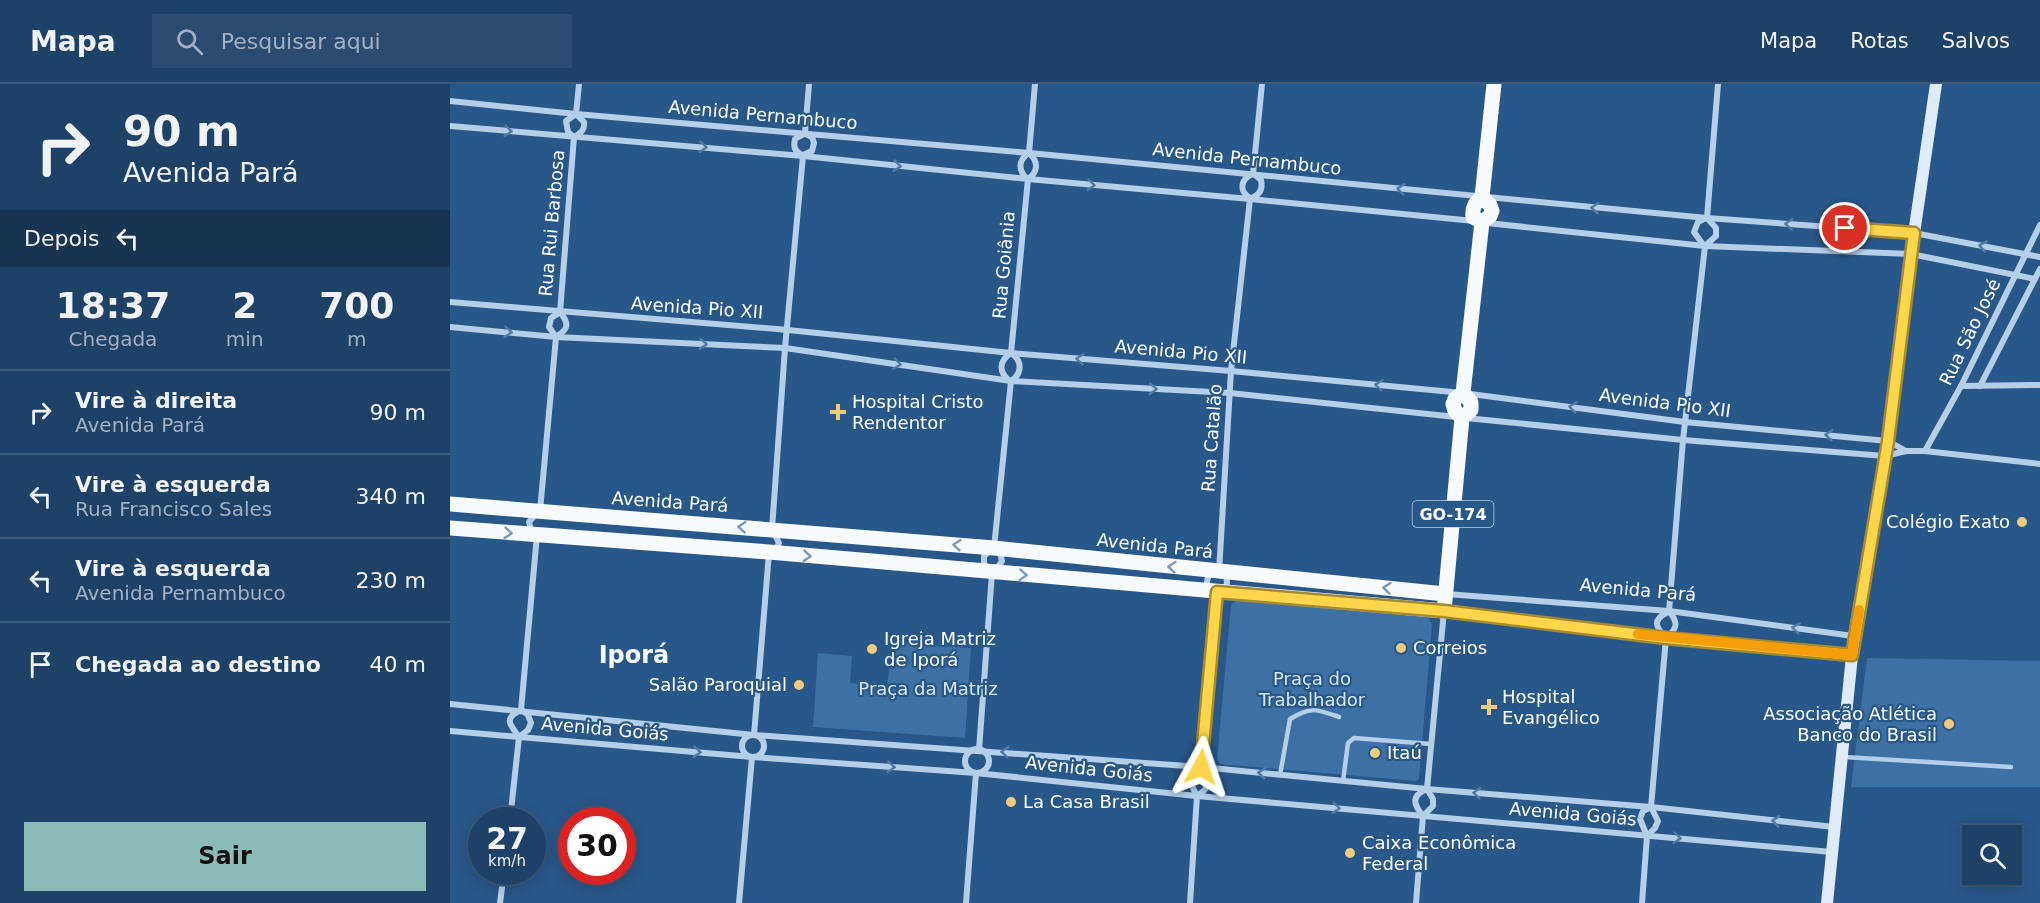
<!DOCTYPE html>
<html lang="pt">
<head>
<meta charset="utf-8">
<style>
  body { margin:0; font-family:"DejaVu Sans",sans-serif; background:#2b4c70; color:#f1f3f6; height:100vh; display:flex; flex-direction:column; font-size:22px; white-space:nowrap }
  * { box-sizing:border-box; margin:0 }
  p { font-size:20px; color:#a1afc0 }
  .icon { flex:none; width:33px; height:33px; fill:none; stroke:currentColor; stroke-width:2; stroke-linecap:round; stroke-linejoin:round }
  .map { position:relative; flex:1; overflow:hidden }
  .panel { display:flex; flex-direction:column; background:#1e4167; width:450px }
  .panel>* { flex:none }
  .top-card { background:#1e4167; color:#f1f3f6; overflow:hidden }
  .fabs { position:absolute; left:1512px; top:741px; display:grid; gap:12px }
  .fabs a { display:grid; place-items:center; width:60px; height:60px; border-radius:0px; background:#1e4167; box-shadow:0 3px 15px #0003,0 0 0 2px #3c5a7b; font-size:30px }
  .speed { position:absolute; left:18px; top:723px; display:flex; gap:12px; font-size:30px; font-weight:700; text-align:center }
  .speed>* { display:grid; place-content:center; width:78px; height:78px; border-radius:50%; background:#1e4167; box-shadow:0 3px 15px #0003,0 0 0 2px #3c5a7b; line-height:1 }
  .speed small { font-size:15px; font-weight:400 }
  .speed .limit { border:9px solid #d22; background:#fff; color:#111 }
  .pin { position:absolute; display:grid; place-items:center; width:51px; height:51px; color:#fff; margin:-26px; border:3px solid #fff; border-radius:50%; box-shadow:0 2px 6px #0007 }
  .me { position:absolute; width:66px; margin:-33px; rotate:5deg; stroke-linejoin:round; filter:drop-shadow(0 0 4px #0008) }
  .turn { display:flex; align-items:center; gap:21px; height:126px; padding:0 24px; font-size:27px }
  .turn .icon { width:78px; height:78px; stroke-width:2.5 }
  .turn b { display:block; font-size:42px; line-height:51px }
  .then { display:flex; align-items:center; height:57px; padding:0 24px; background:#0003; gap:12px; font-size:22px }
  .eta { display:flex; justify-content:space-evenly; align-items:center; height:102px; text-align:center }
  .eta b { font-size:36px; font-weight:700; line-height:42px }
  .button { display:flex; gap:12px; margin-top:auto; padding:12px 24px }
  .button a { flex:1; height:69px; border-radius:0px; background:#8bbbb9; color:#111; font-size:24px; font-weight:700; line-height:69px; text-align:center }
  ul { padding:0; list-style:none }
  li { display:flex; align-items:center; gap:18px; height:84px; padding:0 24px; border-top:2px solid #3c5a7b }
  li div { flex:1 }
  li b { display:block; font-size:22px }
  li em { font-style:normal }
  header { display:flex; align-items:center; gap:36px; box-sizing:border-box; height:84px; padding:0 30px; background:#1e4167; border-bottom:2px solid #3c5a7b }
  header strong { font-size:28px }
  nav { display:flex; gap:33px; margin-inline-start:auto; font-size:21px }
  .search { width:420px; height:54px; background:#2b4c70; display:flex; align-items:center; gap:15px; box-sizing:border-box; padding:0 21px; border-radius:0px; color:#a1afc0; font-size:22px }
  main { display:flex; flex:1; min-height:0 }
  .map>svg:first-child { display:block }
  .green { fill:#3d71a6 }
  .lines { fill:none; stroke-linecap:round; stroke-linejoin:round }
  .lane { stroke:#b5cfe9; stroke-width:4.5 }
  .street { stroke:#b5cfe9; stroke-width:6 }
  .secondary { stroke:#dfebf8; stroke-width:12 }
  .primary { stroke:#f8fbfe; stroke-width:15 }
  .oneway { stroke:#527ba6 }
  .oneway2 { stroke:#7b99b8 }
  .route-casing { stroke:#a68a30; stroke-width:15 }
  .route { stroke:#ffd54a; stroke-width:10 }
  .slow { stroke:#f59e0b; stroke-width:10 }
  .poi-dot { fill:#f1ca7c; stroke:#285789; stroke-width:2 }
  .labels { text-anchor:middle; stroke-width:4.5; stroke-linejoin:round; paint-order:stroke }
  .shield { fill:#285789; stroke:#becddc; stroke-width:1.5 }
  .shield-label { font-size:16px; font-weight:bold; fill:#fff }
  .street-label { font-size:18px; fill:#fff; stroke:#285789 }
  .poi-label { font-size:18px; fill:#fff; stroke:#285789; text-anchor:start }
  .park-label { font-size:18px; fill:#d9e8f7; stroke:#285789 }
  .district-label { font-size:24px; font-weight:bold; fill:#fff; stroke:#285789 }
</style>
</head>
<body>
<header>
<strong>Mapa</strong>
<div class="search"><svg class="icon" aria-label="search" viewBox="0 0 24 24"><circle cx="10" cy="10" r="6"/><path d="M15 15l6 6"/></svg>Pesquisar aqui</div>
<nav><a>Mapa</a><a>Rotas</a><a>Salvos</a></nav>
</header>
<main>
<section class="panel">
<div class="top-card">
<div class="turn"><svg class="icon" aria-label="right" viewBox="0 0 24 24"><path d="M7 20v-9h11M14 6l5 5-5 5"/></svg><div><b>90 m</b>Avenida Pará</div></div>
<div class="then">Depois<svg class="icon" aria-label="left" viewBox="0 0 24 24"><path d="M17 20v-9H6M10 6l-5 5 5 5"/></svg></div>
</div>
<div class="eta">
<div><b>18:37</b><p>Chegada</p></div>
<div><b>2</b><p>min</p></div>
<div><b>700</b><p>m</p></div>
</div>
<ul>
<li><svg class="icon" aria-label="right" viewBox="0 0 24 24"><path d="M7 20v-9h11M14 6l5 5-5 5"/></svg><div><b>Vire à direita</b><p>Avenida Pará</p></div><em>90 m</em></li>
<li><svg class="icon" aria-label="left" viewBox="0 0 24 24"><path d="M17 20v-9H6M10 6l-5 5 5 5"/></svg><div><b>Vire à esquerda</b><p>Rua Francisco Sales</p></div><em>340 m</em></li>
<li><svg class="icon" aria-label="left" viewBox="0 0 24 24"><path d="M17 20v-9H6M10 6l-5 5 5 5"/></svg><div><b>Vire à esquerda</b><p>Avenida Pernambuco</p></div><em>230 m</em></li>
<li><svg class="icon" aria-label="arrive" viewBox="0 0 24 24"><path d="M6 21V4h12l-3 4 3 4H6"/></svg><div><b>Chegada ao destino</b></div><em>40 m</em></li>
</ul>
<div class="button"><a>Sair</a></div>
</section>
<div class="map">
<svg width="1590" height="819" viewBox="0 0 1590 819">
  <rect width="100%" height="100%" fill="#285789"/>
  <!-- green -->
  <g class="green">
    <polygon points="788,515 978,533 982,541 969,695 966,697 770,680 767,676 781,521"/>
    <polygon points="442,559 521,564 515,654 363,643 368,569 402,572 400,599 437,603"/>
    <polygon points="1417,574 1590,577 1590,703 1401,703"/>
  </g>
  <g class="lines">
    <!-- lane -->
    <g class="lane">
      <polyline points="1394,673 1561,683"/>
      <path d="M830,691L840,635C861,622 866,625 889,633"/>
      <polyline points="893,697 898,659 904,654 981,660"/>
    </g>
    <!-- street -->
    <g class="street">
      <polyline points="0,17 126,30 579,69 1257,134 1464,149 1590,173"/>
      <polyline points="126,30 129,0"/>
      <polyline points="0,42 353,72 578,95 800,115 1024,137"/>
      <polyline points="355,49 359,0"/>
      <polyline points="124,53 118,48 116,37 126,30"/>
      <path d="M352,71C345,67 343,64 345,55L354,50"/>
      <polyline points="353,71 362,67 364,59 362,53 355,50"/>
      <polyline points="803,90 812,0"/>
      <path d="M577,95C568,86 568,76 579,69L585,0"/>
      <path d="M800,114C789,107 790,96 802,90"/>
      <path d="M801,114C810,111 813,105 811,96L805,91"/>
      <polyline points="1254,135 1248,138 1244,148 1254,162"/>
      <polyline points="1037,139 1255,162 1461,170 1585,195"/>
      <polyline points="0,218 338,246 561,269 781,287 1013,309 1235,338 1438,357 1456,367"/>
      <polyline points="0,243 106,253 335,264 561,297 780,309 1006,333"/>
      <path d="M107,252C119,245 119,239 110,228L124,53C131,49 135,46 134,38L126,30"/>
      <path d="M560,297C548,288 549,277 561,269L578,95C588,88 589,78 579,69"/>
      <polyline points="1511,302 1590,301"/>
      <polyline points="1530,302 1590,185"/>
      <polyline points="1016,334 1233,356 1435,372 1456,367 1475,367 1590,380"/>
      <polyline points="1475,367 1511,302 1590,141"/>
      <polyline points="90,427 106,253 99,243 101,234 109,229"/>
      <polyline points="85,449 81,445 79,438 85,431"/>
      <path d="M544,464L561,297C572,290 573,277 561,269"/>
      <polyline points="322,466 327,463 329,459 322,445 335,264 353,72"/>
      <polyline points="537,485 534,479 534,472 541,466"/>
      <polyline points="546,486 552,477 550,469 547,467"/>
      <circle cx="767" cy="498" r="10"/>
      <polyline points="769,488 781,287 800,115"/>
      <polyline points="996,510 1219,527 1403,552"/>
      <path d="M1216,554C1205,542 1202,536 1218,528"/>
      <polyline points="0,620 304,651 751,683 977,705 1201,723 1384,743"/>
      <polyline points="71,626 87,451"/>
      <polyline points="0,647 302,673 526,689 747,712 1382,768"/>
      <polyline points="304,651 319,469"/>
      <circle cx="303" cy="662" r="11"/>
      <path d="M69,653C61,641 52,635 71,626"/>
      <circle cx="527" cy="677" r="12"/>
      <polyline points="529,666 542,489"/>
      <path d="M748,711C760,705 761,692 751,683L767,508"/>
      <path d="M973,732C964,721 960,712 977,705"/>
      <polyline points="60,736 69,653 78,646 81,639 78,631 72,626"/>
      <path d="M1197,752L1205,744L1208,737L1201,723L1216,554C1227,545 1229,539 1219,527L1233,356L1255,162L1266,152V144L1257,134L1268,0"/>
      <polyline points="50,819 54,788"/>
      <polyline points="289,819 302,673"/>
      <polyline points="516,819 526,689"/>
      <path d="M740,819L747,712C740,700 737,690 751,683"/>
      <polyline points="966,819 973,732 983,722 983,715 977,705 994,527 1216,554 1402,571"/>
      <polyline points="1192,819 1197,752 1190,735 1193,727 1201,723"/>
    </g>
    <!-- secondary -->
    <polyline class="secondary" points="1377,819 1404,552 1438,357 1461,170 1486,0"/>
    <!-- primary -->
    <g class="primary">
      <path d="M1032,138L1023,133C1022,123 1025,119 1032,113L1044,0"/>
      <polyline points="1012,334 1005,327 1003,320 1005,315 1013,309 1032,138 1040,132 1042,127 1040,121 1032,113"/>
      <polyline points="1012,334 1021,326 1021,318 1013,309"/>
      <polyline points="0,420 544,464 995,510"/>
      <polyline points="0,444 319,468 994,527 1012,334"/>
    </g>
  </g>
  <!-- one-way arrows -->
  <defs><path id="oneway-chevron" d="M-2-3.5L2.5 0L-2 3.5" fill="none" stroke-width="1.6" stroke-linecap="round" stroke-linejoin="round" transform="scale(1.5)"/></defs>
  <g class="oneway">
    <use href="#oneway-chevron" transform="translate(58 47) rotate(5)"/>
    <use href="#oneway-chevron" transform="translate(253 63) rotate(5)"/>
    <use href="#oneway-chevron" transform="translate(447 82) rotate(6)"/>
    <use href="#oneway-chevron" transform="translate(641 101) rotate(5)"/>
    <use href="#oneway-chevron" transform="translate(951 105) rotate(-174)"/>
    <use href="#oneway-chevron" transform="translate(1145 124) rotate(-175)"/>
    <use href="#oneway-chevron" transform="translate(1339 140) rotate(-176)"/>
    <use href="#oneway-chevron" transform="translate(1533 162) rotate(-170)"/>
    <use href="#oneway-chevron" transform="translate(58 248) rotate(5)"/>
    <use href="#oneway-chevron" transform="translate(253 260) rotate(3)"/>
    <use href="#oneway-chevron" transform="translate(630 275) rotate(-175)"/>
    <use href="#oneway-chevron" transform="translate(447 280) rotate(8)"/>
    <use href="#oneway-chevron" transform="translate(929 301) rotate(-174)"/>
    <use href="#oneway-chevron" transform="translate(703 305) rotate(3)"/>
    <use href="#oneway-chevron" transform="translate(1123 323) rotate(-173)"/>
    <use href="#oneway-chevron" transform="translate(1379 351) rotate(-175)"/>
    <use href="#oneway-chevron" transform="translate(1346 544) rotate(-172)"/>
    <use href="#oneway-chevron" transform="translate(247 668) rotate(5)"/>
    <use href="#oneway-chevron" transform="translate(555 668) rotate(-175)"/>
    <use href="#oneway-chevron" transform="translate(441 683) rotate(4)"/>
    <use href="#oneway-chevron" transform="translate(812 689) rotate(-174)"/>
    <use href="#oneway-chevron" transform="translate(1027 709) rotate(-175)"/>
    <use href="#oneway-chevron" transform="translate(886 724) rotate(5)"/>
    <use href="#oneway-chevron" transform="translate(1326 737) rotate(-174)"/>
    <use href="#oneway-chevron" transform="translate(1227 754) rotate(5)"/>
  </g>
  <g class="oneway2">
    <use href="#oneway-chevron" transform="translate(292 443) rotate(-176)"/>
    <use href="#oneway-chevron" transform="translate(58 449) rotate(5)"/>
    <use href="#oneway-chevron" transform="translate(507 461) rotate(-175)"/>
    <use href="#oneway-chevron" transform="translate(357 472) rotate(5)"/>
    <use href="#oneway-chevron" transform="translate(722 483) rotate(-174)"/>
    <use href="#oneway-chevron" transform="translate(573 491) rotate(5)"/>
    <use href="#oneway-chevron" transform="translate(937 504) rotate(-174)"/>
  </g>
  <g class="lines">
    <defs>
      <polyline id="route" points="751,683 767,508 994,527 1216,554 1402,571 1438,357 1464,149 1395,144"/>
    </defs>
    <!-- route casing -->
    <use href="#route" class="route-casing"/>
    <!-- route -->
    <use href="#route" class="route"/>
    <!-- slow -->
    <polyline class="slow" points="1188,550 1402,571 1409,526"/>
  </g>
  <!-- markers -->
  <g class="poi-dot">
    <path d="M385 319h6v6h6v6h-6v6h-6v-6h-6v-6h6z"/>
    <circle cx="1572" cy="438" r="6"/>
    <circle cx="951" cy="564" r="6"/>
    <circle cx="422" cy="565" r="6"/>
    <circle cx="349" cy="601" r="6"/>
    <path d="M1036 614h6v6h6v6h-6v6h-6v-6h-6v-6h6z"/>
    <circle cx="1499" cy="640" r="6"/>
    <circle cx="925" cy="669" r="6"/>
    <circle cx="561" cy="718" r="6"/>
    <circle cx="900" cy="769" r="6"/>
  </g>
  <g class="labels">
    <!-- shield labels -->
    <rect class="shield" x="962.5" y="417" width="81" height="26" rx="4.5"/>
    <g class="shield-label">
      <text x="1003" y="436">GO-174</text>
    </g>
    <!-- street labels -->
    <g class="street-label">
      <text transform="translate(313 31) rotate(5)" y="6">Avenida Pernambuco</text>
      <text transform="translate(797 75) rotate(6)" y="6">Avenida Pernambuco</text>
      <text transform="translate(102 139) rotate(-85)" y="6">Rua Rui Barbosa</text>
      <text transform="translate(554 181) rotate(-85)" y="6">Rua Goiânia</text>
      <text transform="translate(247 224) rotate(4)" y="6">Avenida Pio XII</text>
      <text transform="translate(1520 248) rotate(-64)" y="6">Rua São José</text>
      <text transform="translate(731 268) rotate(5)" y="6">Avenida Pio XII</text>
      <text transform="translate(1215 319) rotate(7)" y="6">Avenida Pio XII</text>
      <text transform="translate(762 354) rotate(-86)" y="6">Rua Catalão</text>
      <text transform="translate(220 418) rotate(4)" y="6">Avenida Pará</text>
      <text transform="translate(705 462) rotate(6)" y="6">Avenida Pará</text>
      <text transform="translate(1188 506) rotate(5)" y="6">Avenida Pará</text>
      <text transform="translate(155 645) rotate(5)" y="6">Avenida Goiás</text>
      <text transform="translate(639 685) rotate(6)" y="6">Avenida Goiás</text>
      <text transform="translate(1123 730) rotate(5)" y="6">Avenida Goiás</text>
    </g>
    <!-- poi labels -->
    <g class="poi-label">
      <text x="402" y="324">Hospital Cristo<tspan x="402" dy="21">Rendentor</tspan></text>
      <text x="1560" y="444" text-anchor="end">Colégio Exato</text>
      <text x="434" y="561">Igreja Matriz<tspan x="434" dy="21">de Iporá</tspan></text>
      <text x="963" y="570">Correios</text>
      <text x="337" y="607" text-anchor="end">Salão Paroquial</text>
      <text x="1052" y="619">Hospital<tspan x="1052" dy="21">Evangélico</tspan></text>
      <text x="1487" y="636" text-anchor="end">Associação Atlética<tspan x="1487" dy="21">Banco do Brasil</tspan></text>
      <text x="937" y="675">Itaú</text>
      <text x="573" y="724">La Casa Brasil</text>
      <text x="912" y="765">Caixa Econômica<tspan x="912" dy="21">Federal</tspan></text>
    </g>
    <!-- park labels -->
    <g class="park-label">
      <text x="862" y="601">Praça do<tspan x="862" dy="21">Trabalhador</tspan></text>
      <text x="478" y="611">Praça da Matriz</text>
    </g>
    <!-- district labels -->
    <g class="district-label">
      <text x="184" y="579">Iporá</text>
    </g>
  </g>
</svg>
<div class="fabs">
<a><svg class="icon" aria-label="search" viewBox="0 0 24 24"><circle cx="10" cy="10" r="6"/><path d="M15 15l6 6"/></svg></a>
</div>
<div class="speed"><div>27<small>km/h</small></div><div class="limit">30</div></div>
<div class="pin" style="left:1395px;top:144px;background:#d93025"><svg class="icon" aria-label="arrive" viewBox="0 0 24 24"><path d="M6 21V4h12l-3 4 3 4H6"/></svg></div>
<svg class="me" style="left:751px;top:683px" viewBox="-20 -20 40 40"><path d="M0-17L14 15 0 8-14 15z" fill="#ffd54a" stroke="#fff" stroke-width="4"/></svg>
</div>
</main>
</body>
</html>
